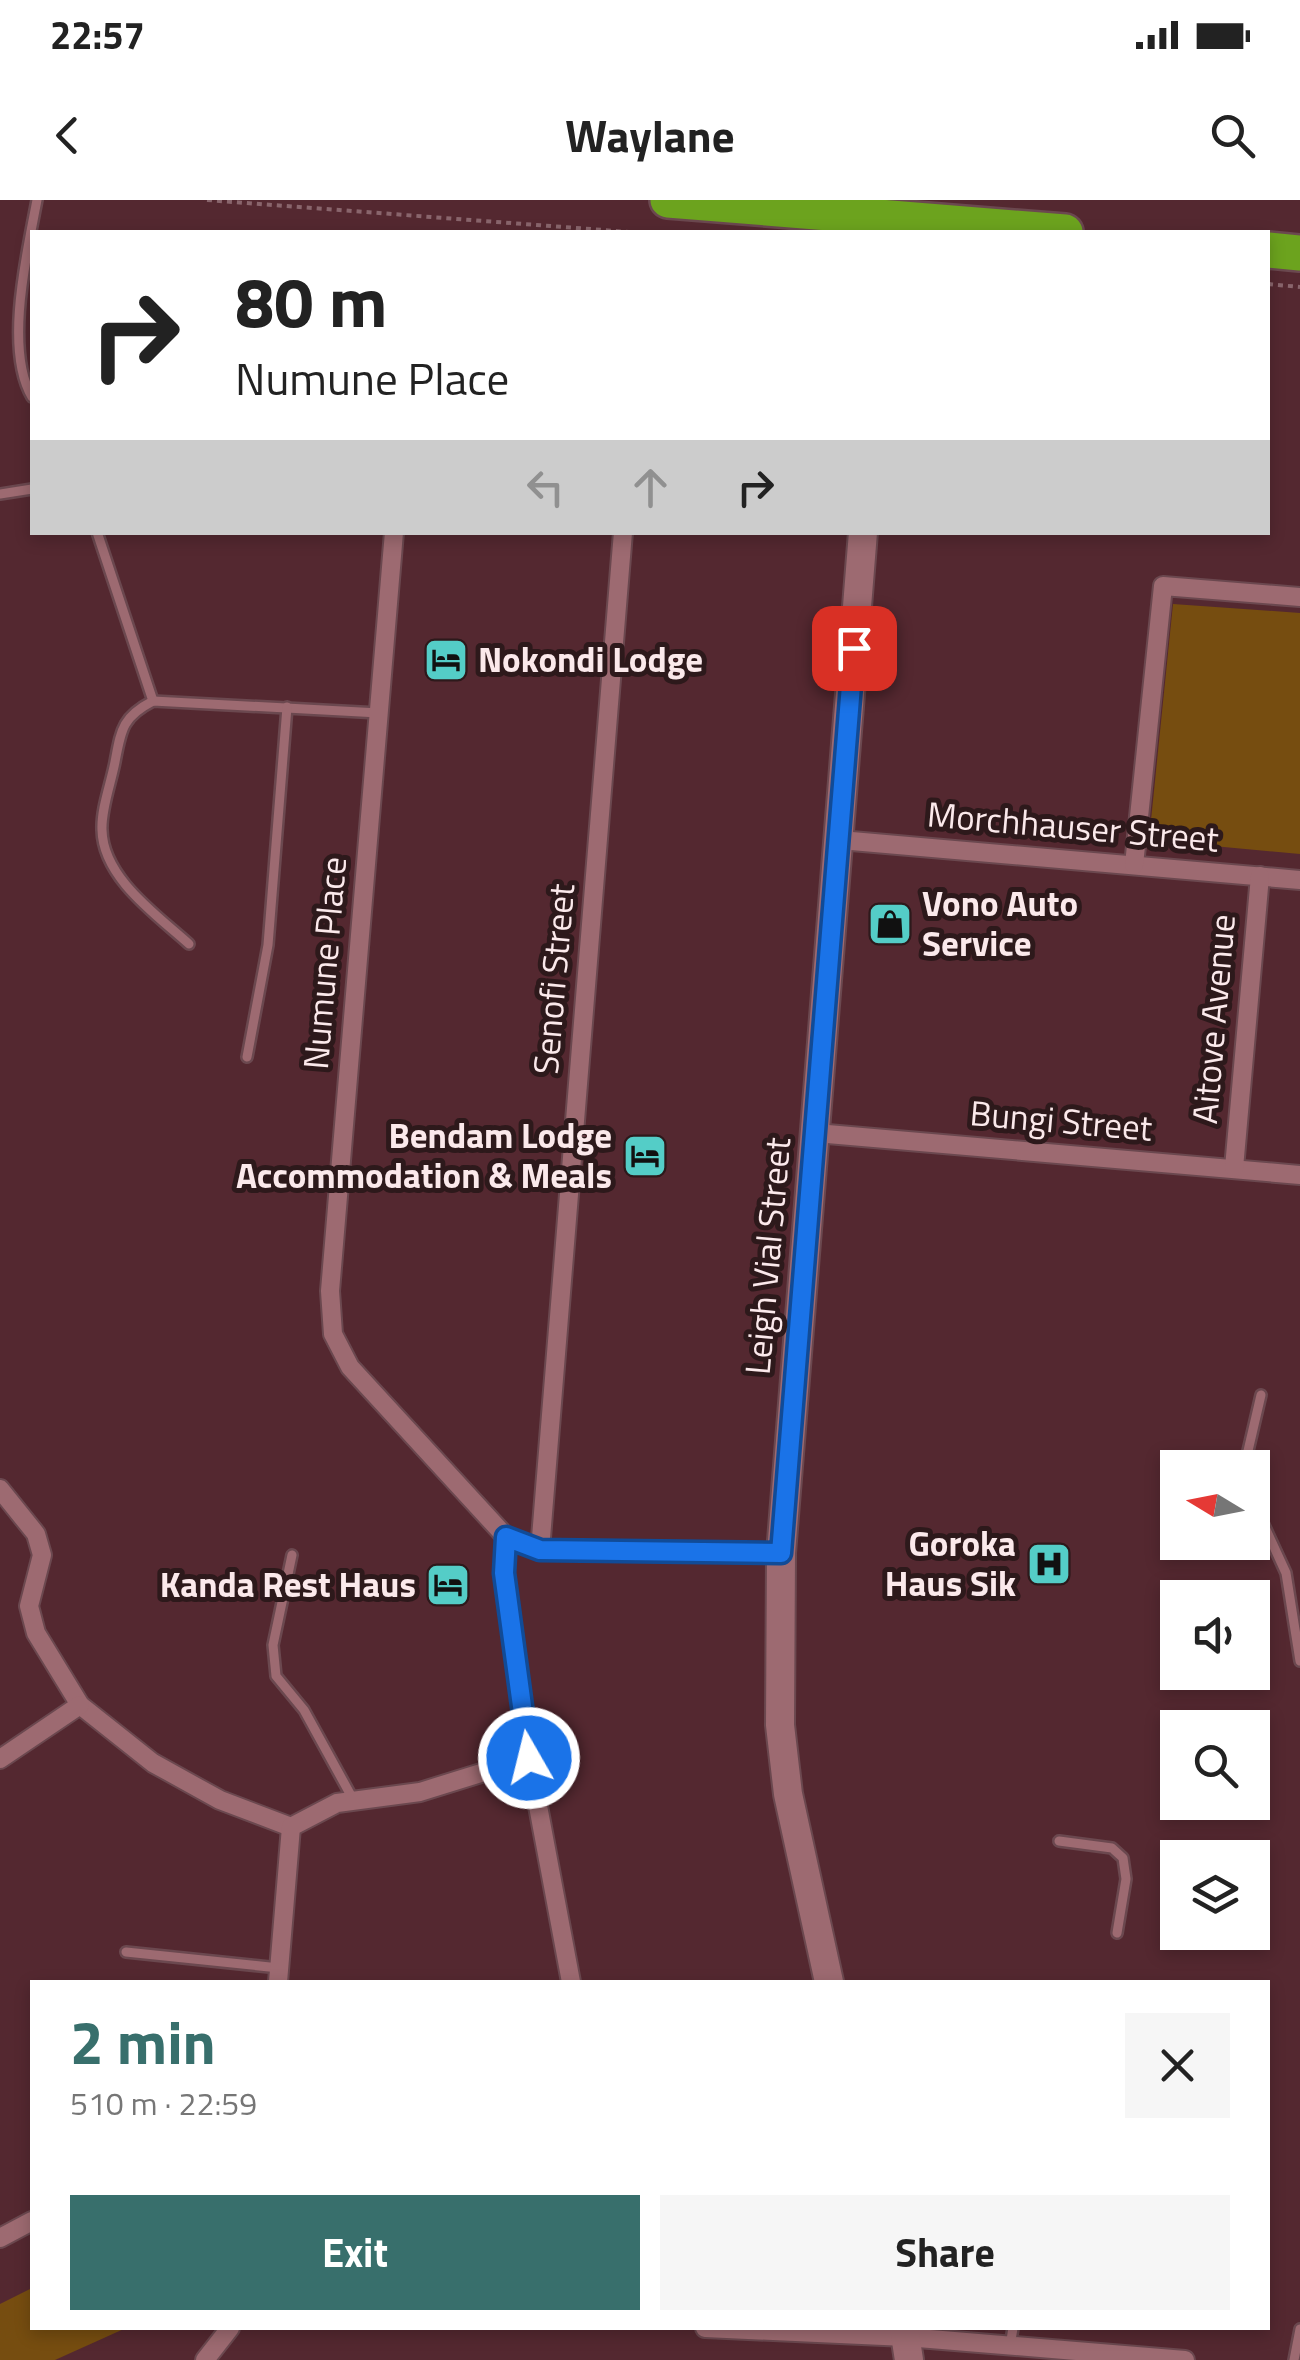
<!DOCTYPE html>
<html lang="en">
<head>
<meta charset="utf-8">
<style>
  body { margin:0; font-family:"Titillium Web",sans-serif; background:#f6f6f6; color:#222; height:100vh; display:flex; flex-direction:column; font-size:38px; white-space:nowrap }
  * { box-sizing:border-box; margin:0 }
  p { font-size:32px; color:#767676 }
  .icon { flex:none; width:55px; height:55px; fill:none; stroke:currentColor; stroke-width:2; stroke-linecap:round; stroke-linejoin:round }
  .map { position:relative; flex:1; overflow:hidden }
  .sheet { position:absolute; left:30px; top:1780px; width:1240px; height:350px; display:flex; flex-direction:column; background:#fff; border-radius:0px; box-shadow:0 5px 15px #0003 }
  .sheet>* { flex:none }
  .banner { position:absolute; left:30px; top:30px; width:1240px; height:305px; border-radius:0px; box-shadow:0 5px 15px #0003; background:#fff; color:#222; overflow:hidden }
  .needle { width:65px; rotate:280deg }
  .fabs { position:absolute; left:1160px; top:1250px; display:grid; gap:20px }
  .fabs a { display:grid; place-items:center; width:110px; height:110px; border-radius:0px; background:#fff; box-shadow:0 5px 15px #0003; font-size:50px }
  .pin { position:absolute; display:grid; place-items:center; width:85px; height:85px; color:#fff; margin:-42px; border-radius:20px; box-shadow:0 5px 15px #0006 }
  .me { position:absolute; width:110px; margin:-55px; rotate:352deg; stroke-linejoin:round; filter:drop-shadow(0 0 8px #0008) }
  .turn { display:flex; align-items:center; gap:35px; height:210px; padding:0 40px; font-size:45px }
  .turn .icon { width:130px; height:130px; stroke-width:2.5 }
  .turn b { display:block; font-size:70px; line-height:85px }
  .lanes { display:flex; align-items:center; height:95px; padding:0 40px; background:#0003; justify-content:center; gap:50px; direction:ltr }
  .lanes .off { opacity:.35 }
  .round { display:grid; place-items:center; flex:none; width:105px; height:105px; border-radius:0px; background:#f6f6f6 }
  .head { display:flex; align-items:center; justify-content:space-between; height:170px; padding:0 40px }
  h1 { font-size:60px; font-weight:700; line-height:75px; color:#386f6c }
  .button { display:flex; gap:20px; margin-top:auto; padding:20px 40px }
  .button a { flex:1; height:115px; border-radius:0px; background:#386f6c; color:#fff; font-size:40px; font-weight:700; line-height:115px; text-align:center }
  .button a+a { background:#f6f6f6; color:#222 }
  .status { display:flex; justify-content:space-between; align-items:center; height:70px; padding:0 50px; background:#fff; direction:ltr }
  .status svg { height:28px; fill:currentColor }
  header { display:flex; justify-content:space-between; align-items:center; height:130px; padding:0 40px; background:#fff; font-size:45px; font-weight:700 }
  .map>svg:first-child { display:block }
  .green { fill:#764d10 }
  .lines { fill:none; stroke-linecap:round; stroke-linejoin:round }
  .lane-casing { stroke:#6b484f; stroke-width:14 }
  .street-casing { stroke:#6b484f; stroke-width:22 }
  .secondary-casing { stroke:#6b484f; stroke-width:32 }
  .highway-casing { stroke:#6b484f; stroke-width:40 }
  .path { stroke:#89656c; stroke-width:4; stroke-dasharray:5 5; stroke-linecap:butt }
  .lane { stroke:#9d6a71; stroke-width:9 }
  .street { stroke:#9d6a71; stroke-width:18 }
  .secondary { stroke:#9d6a71; stroke-width:28 }
  .highway { stroke:#6ca31e; stroke-width:35 }
  .route-casing { stroke:#114b97; stroke-width:25 }
  .route { stroke:#1a73e8; stroke-width:18 }
  .labels { text-anchor:middle; stroke-width:10; stroke-linejoin:round; paint-order:stroke }
  .poi-label { font-size:35px; font-weight:bold; fill:#fbe9eb; stroke:#2d191b; text-anchor:end }
  .street-label { font-size:35px; fill:#fbe9eb; stroke:#2d191b }
</style>
</head>
<body>
<div class="status"><b>22:57</b><svg viewBox="0 0 49 12"><path d="M0 12V9h3v3zM5 12V6h3v6zM10 12V3h3v9zM15 12V0h3v12zM26 1h20v11H26zM47 4h2v5h-2z"/></svg></div>
<header><svg class="icon" aria-label="back" viewBox="0 0 24 24"><path d="M15 5l-7 7 7 7"/></svg>Waylane<svg class="icon" aria-label="search" viewBox="0 0 24 24"><circle cx="10" cy="10" r="6"/><path d="M15 15l6 6"/></svg></header>
<div class="map">
<svg width="1300" height="2160" viewBox="0 0 1300 2160">
  <rect width="100%" height="100%" fill="#542830"/>
  <!-- green -->
  <g class="green">
    <polygon points="1173,404 1300,413 1300,654 1149,640"/>
    <polygon points="32,2088 32,2128 126,2128 55,2160 0,2160 0,2104"/>
  </g>
  <g class="lines">
    <defs>
      <g id="lane">
        <path d="M32,197C4,149 27,53 37,0"/>
        <polyline points="0,294 32,289"/>
        <polyline points="97,332 153,501"/>
        <path d="M189,744C157,715 103,678 102,630C101,609 111,583 115,562C121,530 122,517 153,501L379,513"/>
        <polyline points="247,857 268,745 287,507"/>
        <polyline points="1244,1268 1261,1195"/>
        <polyline points="1252,1299 1286,1373 1300,1461"/>
        <polyline points="292,1355 273,1445 276,1476 304,1510 354,1601"/>
        <polyline points="1059,1641 1112,1648 1123,1658 1126,1679 1117,1733"/>
        <polyline points="126,1752 279,1768"/>
        <polyline points="1010,2146 1013,2128"/>
        <polyline points="1294,2160 1300,2129"/>
      </g>
      <g id="street">
        <polyline points="394,332 330,1091 333,1134 350,1167 506,1337 540,1350 781,1353"/>
        <polyline points="840,640 1300,680"/>
        <polyline points="1134,665 1163,386 1300,397"/>
        <polyline points="816,933 1300,975"/>
        <polyline points="1234,968 1260,676"/>
        <polyline points="0,1289 36,1334 42,1355 29,1406 36,1433 80,1505 153,1563 220,1600 291,1627"/>
        <polyline points="506,1337 504,1373 529,1558 571,1782"/>
        <polyline points="540,1350 623,332"/>
        <polyline points="0,1559 80,1505"/>
        <polyline points="278,1782 291,1627 337,1603 420,1592 529,1558"/>
        <polyline points="0,2038 32,2021"/>
        <polyline points="705,2128 906,2137 1185,2160"/>
        <polyline points="205,2160 230,2128"/>
      </g>
      <g id="secondary">
        <polyline points="829,1782 788,1594 780,1525 781,1353 863,332"/>
        <polyline points="904,2128 909,2160"/>
      </g>
      <g id="highway">
        <polyline points="668,0 1065,32"/>
        <polyline points="1268,50 1300,53"/>
      </g>
    </defs>
    <!-- lane casing -->
    <use href="#lane" class="lane-casing"/>
    <!-- street casing -->
    <use href="#street" class="street-casing"/>
    <!-- secondary casing -->
    <use href="#secondary" class="secondary-casing"/>
    <!-- highway casing -->
    <use href="#highway" class="highway-casing"/>
    <!-- path -->
    <g class="path">
      <polyline points="207,0 629,32"/>
      <polyline points="1268,84 1300,87"/>
    </g>
    <!-- lane -->
    <use href="#lane" class="lane"/>
    <!-- street -->
    <use href="#street" class="street"/>
    <!-- secondary -->
    <use href="#secondary" class="secondary"/>
    <!-- highway -->
    <use href="#highway" class="highway"/>
  </g>
  <g class="lines">
    <defs>
      <polyline id="route" points="529,1558 504,1373 506,1337 540,1350 781,1353 854,448"/>
    </defs>
    <!-- route casing -->
    <use href="#route" class="route-casing"/>
    <!-- route -->
    <use href="#route" class="route"/>
  </g>
  <!-- icons -->
  <defs>
    <symbol id="hotel-square" viewBox="-11 -11 22 22"><rect x="-9" y="-9" width="18" height="18" rx="4" fill="#54cdc7" stroke="#2d191b"/><path d="M-6-4.5h1.5V1H6V5H4.5V3h-9V5H-6ZM-4 0a1.8 1.8 0 1 1 3.6 0ZM.5 0V-2.5h3Q6-2.5 6 0Z" fill="#111"/></symbol>
    <symbol id="shop-square" viewBox="-11 -11 22 22"><rect x="-9" y="-9" width="18" height="18" rx="4" fill="#54cdc7" stroke="#2d191b"/><path d="M-5-2.5h2.3a2.7 3.5 0 0 1 5.4 0H5L5.5 6h-11ZM-1.5-2.5h3a1.5 2.3 0 0 0-3 0Z" fill="#111"/></symbol>
    <symbol id="hospital-square" viewBox="-11 -11 22 22"><rect x="-9" y="-9" width="18" height="18" rx="4" fill="#54cdc7" stroke="#2d191b"/><path d="M-5-5h3v3.5h4V-5h3V5h-3V1.5h-4V5h-3Z" fill="#111"/></symbol>
  </defs>
  <g fill-rule="evenodd">
    <use href="#hotel-square" x="421" y="435" width="50" height="50"/>
    <use href="#shop-square" x="865" y="699" width="50" height="50"/>
    <use href="#hotel-square" x="620" y="931" width="50" height="50"/>
    <use href="#hospital-square" x="1024" y="1339" width="50" height="50"/>
    <use href="#hotel-square" x="423" y="1360" width="50" height="50"/>
  </g>
  <g class="labels">
    <!-- poi labels -->
    <g class="poi-label">
      <text x="478" y="472" text-anchor="start">Nokondi Lodge</text>
      <text x="922" y="716" text-anchor="start">Vono Auto<tspan x="922" dy="40">Service</tspan></text>
      <text x="612" y="948">Bendam Lodge<tspan x="612" dy="40">Accommodation &amp; Meals</tspan></text>
      <text x="1016" y="1356">Goroka<tspan x="1016" dy="40">Haus Sik</tspan></text>
      <text x="416" y="1397">Kanda Rest Haus</text>
    </g>
    <!-- street labels -->
    <g class="street-label">
      <text transform="translate(1073 627) rotate(5)" y="12">Morchhauser Street</text>
      <text transform="translate(325 763) rotate(-85)" y="12">Numune Place</text>
      <text transform="translate(554 779) rotate(-85)" y="12">Senofi Street</text>
      <text transform="translate(1214 819) rotate(-85)" y="12">Aitove Avenue</text>
      <text transform="translate(1061 921) rotate(5)" y="12">Bungi Street</text>
      <text transform="translate(768 1056) rotate(-85)" y="12">Leigh Vial Street</text>
    </g>
  </g>
</svg>
<div class="fabs">
<a><svg class="needle" viewBox="-14 -14 28 28"><path d="M0-13l5 13h-10z" fill="#e53935"/><path d="M0 13l5-13h-10z" fill="#767676"/></svg></a>
<a><svg class="icon" aria-label="sound" viewBox="0 0 24 24"><path d="M4 9h4l5-4v14l-5-4H4zM17 9q2 3 0 6"/></svg></a>
<a><svg class="icon" aria-label="search" viewBox="0 0 24 24"><circle cx="10" cy="10" r="6"/><path d="M15 15l6 6"/></svg></a>
<a><svg class="icon" aria-label="layers" viewBox="0 0 24 24"><path d="M12 4l9 5-9 5-9-5zM3 14l9 5 9-5"/></svg></a>
</div>
<div class="pin" style="left:854px;top:448px;background:#d93025"><svg class="icon" aria-label="arrive" viewBox="0 0 24 24"><path d="M6 21V4h12l-3 4 3 4H6"/></svg></div>
<svg class="me" style="left:529px;top:1558px" viewBox="-20 -20 40 40"><circle r="17" fill="#1a73e8" stroke="#fff" stroke-width="3"/><path d="M0-11L8 9 0 5-8 9z" fill="#fff"/></svg>
<div class="banner">
<div class="turn"><svg class="icon" aria-label="right" viewBox="0 0 24 24"><path d="M7 20v-9h11M14 6l5 5-5 5"/></svg><div><b>80 m</b>Numune Place</div></div>
<div class="lanes"><svg class="icon off" aria-label="left" viewBox="0 0 24 24"><path d="M17 20v-9H6M10 6l-5 5 5 5"/></svg><svg class="icon off" aria-label="ahead" viewBox="0 0 24 24"><path d="M12 20V5M6 11l6-6 6 6"/></svg><svg class="icon" aria-label="right" viewBox="0 0 24 24"><path d="M7 20v-9h11M14 6l5 5-5 5"/></svg></div>
</div>
<section class="sheet">
<div class="head"><div><h1>2 min</h1><p>510 m · 22:59</p></div><a class="round"><svg class="icon" aria-label="close" viewBox="0 0 24 24"><path d="M6 6l12 12M18 6L6 18"/></svg></a></div>
<div class="button"><a>Exit</a><a>Share</a></div>
</section>
</div>
</body>
</html>
